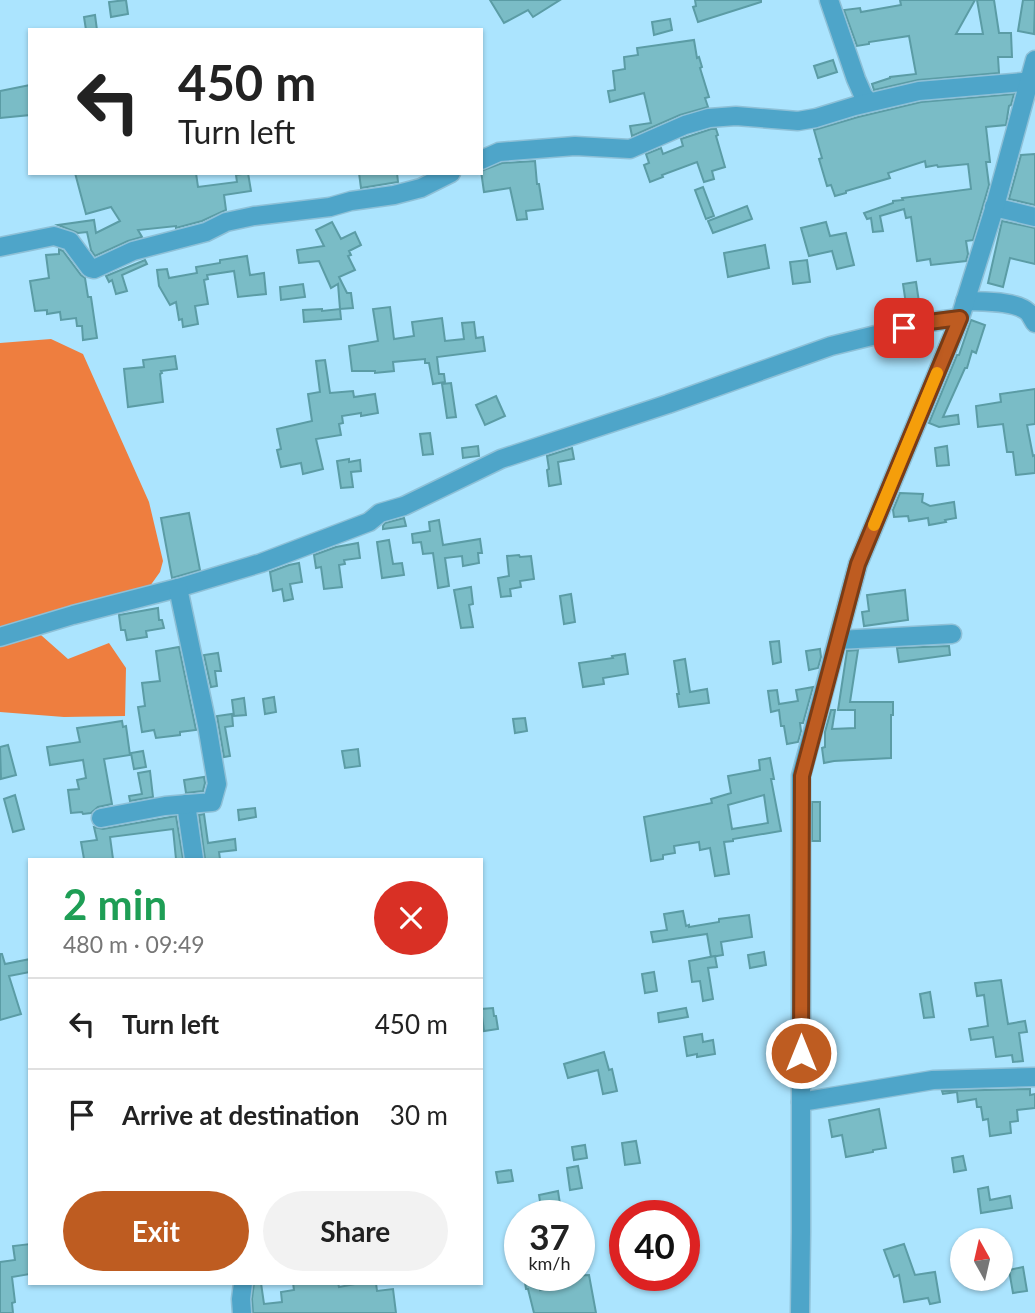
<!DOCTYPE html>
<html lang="en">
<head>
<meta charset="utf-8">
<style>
  body { margin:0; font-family:Lato,sans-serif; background:#f2f2f2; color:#222; height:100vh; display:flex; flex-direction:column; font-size:26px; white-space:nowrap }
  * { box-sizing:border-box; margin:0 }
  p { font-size:23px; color:#767676 }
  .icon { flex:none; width:38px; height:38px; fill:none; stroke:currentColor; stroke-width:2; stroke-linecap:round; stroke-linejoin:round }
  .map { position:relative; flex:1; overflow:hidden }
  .drawer { position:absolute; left:28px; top:858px; width:455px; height:427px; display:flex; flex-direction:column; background:#fff; border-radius:0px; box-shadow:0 2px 5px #0004 }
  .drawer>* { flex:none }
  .guide { position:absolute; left:28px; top:28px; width:455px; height:147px; border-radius:0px; box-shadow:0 2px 5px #0004; background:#fff; color:#222; overflow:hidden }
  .needle { width:46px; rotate:352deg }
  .controls { position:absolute; left:950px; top:1228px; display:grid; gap:14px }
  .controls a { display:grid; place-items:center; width:63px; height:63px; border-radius:50%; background:#fff; box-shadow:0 2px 5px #0004; font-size:35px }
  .speed { position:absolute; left:504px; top:1200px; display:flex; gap:14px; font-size:35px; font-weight:700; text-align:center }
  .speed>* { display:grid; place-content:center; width:91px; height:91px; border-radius:50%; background:#fff; box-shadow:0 2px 5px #0004; line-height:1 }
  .speed small { font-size:18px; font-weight:400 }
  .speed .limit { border:10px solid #d22; background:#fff; color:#111 }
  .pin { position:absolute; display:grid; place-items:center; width:60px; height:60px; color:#fff; margin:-30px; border-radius:14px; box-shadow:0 4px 10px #0006 }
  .me { position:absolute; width:77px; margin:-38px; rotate:0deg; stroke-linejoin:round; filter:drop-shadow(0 0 5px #0008) }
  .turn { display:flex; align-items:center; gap:24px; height:147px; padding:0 35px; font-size:32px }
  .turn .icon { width:91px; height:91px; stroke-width:2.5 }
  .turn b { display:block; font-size:49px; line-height:60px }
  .round { display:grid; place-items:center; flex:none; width:74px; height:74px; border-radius:37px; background:#f2f2f2 }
  .head { display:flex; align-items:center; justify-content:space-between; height:119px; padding:0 35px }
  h1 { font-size:42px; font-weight:700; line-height:52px; color:#1e9e55 }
  .action { display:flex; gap:14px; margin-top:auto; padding:14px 35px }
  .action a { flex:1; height:80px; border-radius:42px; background:#be5c21; color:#fff; font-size:28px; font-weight:700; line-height:80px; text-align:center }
  .action a+a { background:#f2f2f2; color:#222 }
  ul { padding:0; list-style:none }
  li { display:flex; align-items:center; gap:21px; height:91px; padding:0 35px; border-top:2px solid #e0e0e0 }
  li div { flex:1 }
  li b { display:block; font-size:26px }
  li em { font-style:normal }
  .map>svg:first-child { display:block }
  .forest { fill:#ee7e3f }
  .building { fill:#7abcc6; stroke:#5b9ca5; stroke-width:2; fill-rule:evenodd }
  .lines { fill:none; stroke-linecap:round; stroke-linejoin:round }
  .minor-casing { stroke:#8ec0d7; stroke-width:21 }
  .minor { stroke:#4ea5c9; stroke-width:18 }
  .route-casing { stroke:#7c3c15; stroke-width:18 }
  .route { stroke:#be5c21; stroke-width:12 }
  .slow { stroke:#f59e0b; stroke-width:12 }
</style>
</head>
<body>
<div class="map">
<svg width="1035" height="1313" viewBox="0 0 1035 1313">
  <rect width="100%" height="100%" fill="#abe4fe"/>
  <!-- forest -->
  <polygon class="forest" points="51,339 83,354 149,502 163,561 160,572 150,586 127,595 24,620 68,659 109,643 126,668 125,716 64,717 0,712 0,343"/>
  <!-- building -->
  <g class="building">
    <polygon points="126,0 128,14 111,17 109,2"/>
    <polygon points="490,0 560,0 533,17 528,10 504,23"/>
    <polygon points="695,0 761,0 761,2 698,22 693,7 696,6"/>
    <polygon points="900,0 975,0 956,34 983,34 977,0 994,0 999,33 1011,33 1012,57 998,57 999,73 918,80 874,90 872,84 890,78 890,77 916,74 909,36 869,42 869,44 857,46 844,10 860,8 861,12 901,5"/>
    <polygon points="1023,0 1035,0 1034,34 1018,31"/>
    <polygon points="95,15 97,30 86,30 84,17"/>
    <polygon points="670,19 672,30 654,35 652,22"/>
    <polygon points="694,40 697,58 699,57 702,67 700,68 709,97 705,98 708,107 680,115 632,136 630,126 651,123 644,93 610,102 608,91 615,90 613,71 625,69 624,57 638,55 637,48"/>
    <polygon points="833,60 837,72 818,78 814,66"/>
    <polygon points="30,85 30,115 0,118 0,91"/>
    <polygon points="1014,94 1011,105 1009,106 1006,125 986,127 990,162 986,162 989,185 973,240 966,241 968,254 966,261 931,265 930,259 917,261 911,217 906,218 904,209 880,216 883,231 873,232 871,218 867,219 864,213 893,203 893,201 903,200 902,198 971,189 968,164 938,167 937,165 926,167 925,161 888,173 890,178 846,191 846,193 835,196 831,185 827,186 819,159 822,158 814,130 858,117 921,102"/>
    <polygon points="711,129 716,129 718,135 716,136 725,167 712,171 714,179 704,182 697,162 662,175 663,177 650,182 644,165 649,163 646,154 661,148 663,154 683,146 681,139"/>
    <polygon points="1035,154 1035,205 1009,199 1021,155"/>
    <polygon points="535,161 537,184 539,184 543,209 526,211 527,219 517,220 510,188 484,192 481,171 502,163"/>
    <polygon points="75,173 196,173 198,187 237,182 236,175 248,173 251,191 224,195 226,210 202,221 176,228 176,226 138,230 142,237 128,241 95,256 91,250 87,232 78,233 58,225 94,220 96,233 120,221 111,207 86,214"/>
    <polygon points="359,173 397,173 398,182 361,188"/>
    <polygon points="703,187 714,216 706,219 695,190"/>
    <polygon points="747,206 752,219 713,233 708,221"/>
    <polygon points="1002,221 1035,228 1035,264 1010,258 1003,287 988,283"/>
    <polygon points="332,222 341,239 355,232 361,245 349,251 351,255 348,256 355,270 339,277 347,293 351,293 353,308 340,309 338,284 331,288 319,261 299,263 297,250 324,246 316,230"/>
    <polygon points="826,222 830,236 846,233 854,265 837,269 832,251 809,256 801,228"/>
    <polygon points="765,245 769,268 728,277 724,253"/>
    <polygon points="59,249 63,251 81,275 85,278 88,297 91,297 97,338 83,340 82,326 77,326 76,318 61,320 60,312 47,314 47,310 35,311 30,281 49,278 46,255 59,254"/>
    <polygon points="247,256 250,275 264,273 266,294 238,297 234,271 207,275 208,279 204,280 208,304 195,306 198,324 183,327 182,319 179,320 176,302 170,305 159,286 157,270 167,269 169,278 197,273 196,267 220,263 220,260"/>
    <polygon points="145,260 147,264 122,275 127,291 116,294 112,280 109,282 106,276"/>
    <polygon points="807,260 810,282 793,284 790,262"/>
    <polygon points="916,282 919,302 906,304 903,284"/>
    <polygon points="303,284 305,297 281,300 280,287"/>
    <polygon points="390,307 394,339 414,336 412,322 442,318 445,341 464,339 462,323 474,322 476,338 483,337 485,351 437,357 439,374 444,374 445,382 433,384 429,363 425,363 425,359 393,362 394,371 375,373 375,371 352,371 349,346 378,341 373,309"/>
    <polygon points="322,309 322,311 340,309 341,319 304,322 303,310"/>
    <polygon points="971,320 985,325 976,353 972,351 967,368 965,368 943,417 958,415 959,424 939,427 929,423 957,355 959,355"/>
    <polygon points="175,356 177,369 161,371 162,373 160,374 163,402 128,407 124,369 144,367 143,360"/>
    <polygon points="325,360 330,393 353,391 354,397 375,394 378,413 361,416 361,413 342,416 343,423 339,424 341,435 316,439 323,469 303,474 301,463 281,467 277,450 281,449 277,429 312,421 308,394 320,392 316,361"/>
    <polygon points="451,383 456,417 447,418 442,384"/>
    <polygon points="1035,389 1035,424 1027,425 1033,456 1035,455 1035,473 1016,475 1013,452 1007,452 1003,424 978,427 976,406 1001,402 1000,394"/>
    <polygon points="496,396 505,416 485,425 476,405"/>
    <polygon points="430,433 433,454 423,455 420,434"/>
    <polygon points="478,446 479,456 463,458 462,448"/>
    <polygon points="947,446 949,465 937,466 935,448"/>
    <polygon points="572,448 574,459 558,462 561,484 549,486 547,470 549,469 547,456"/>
    <polygon points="349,459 349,462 360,460 361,471 351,472 353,487 341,488 337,461"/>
    <polygon points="900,493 923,494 922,502 930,506 954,502 956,518 945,520 946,522 929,525 928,518 909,521 908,516 894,517 893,510"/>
    <polygon points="189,513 200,570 172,578 161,518"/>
    <polygon points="404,518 406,526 383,529 383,526 385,523"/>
    <polygon points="439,520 443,545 480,539 482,553 478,553 479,563 463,566 462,556 445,558 449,586 438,588 433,553 423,554 421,542 413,543 412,534 430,531 429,522"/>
    <polygon points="389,540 393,564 402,563 404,575 382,578 377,542"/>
    <polygon points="358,543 360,558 344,560 345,564 339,565 342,587 324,589 321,567 316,568 314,555 336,547"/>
    <polygon points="519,555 520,557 531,556 534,579 520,581 521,587 510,589 511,596 501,597 498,578 509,576 507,556"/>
    <polygon points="299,563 302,582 290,584 293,599 284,601 282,589 273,591 270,572 289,565"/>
    <polygon points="471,587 473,604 469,605 473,627 461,628 454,590"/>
    <polygon points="905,590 908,620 864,626 862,612 869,611 867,595"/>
    <polygon points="571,594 575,622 564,624 560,596"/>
    <polygon points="158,608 159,620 162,620 164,628 146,631 147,637 127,640 125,630 121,630 119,615"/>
    <polygon points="779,641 781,662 773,664 770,642"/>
    <polygon points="949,646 950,655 899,662 897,648"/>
    <polygon points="179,647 196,730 180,732 180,735 156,738 154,730 142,732 138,707 145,706 142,683 160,681 156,651"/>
    <polygon points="820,649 821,657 818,668 809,670 806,651"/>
    <polygon points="858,650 850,702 893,702 893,715 891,715 891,758 834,761 824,763 822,748 825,747 825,732 831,710 835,710 832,729 855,728 855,710 838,710 847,651"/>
    <polygon points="218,653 221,671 215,671 217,686 211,687 204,655"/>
    <polygon points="625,654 628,674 603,678 604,684 583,687 579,663 613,658 612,656"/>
    <polygon points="685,659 690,692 707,689 709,703 679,707 677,694 679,694 674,661"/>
    <polygon points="813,687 803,723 800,723 801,731 798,742 787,744 784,726 781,726 779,710 771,712 768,691 777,690 779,704 798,701 796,690"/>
    <polygon points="274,697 276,712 265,714 263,699"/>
    <polygon points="244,698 246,715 234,716 232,700"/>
    <polygon points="232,714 233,726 225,727 230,756 224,757 217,716"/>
    <polygon points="525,718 527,731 515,733 513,719"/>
    <polygon points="122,721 123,727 126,726 130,755 104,759 112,804 98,807 91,813 83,814 82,812 71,813 68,790 79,789 77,780 86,778 83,760 50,765 47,747 80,742 77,728"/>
    <polygon points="8,745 16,775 1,779 0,747"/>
    <polygon points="358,749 360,766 345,768 342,751"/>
    <polygon points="143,751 146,767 134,769 131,753"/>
    <path d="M770,758L774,779H771L781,831L733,839V841L724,842L729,874L715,876L710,848L700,850L699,842L674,846L675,853L663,855V859L651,861L644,817L712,803L711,799L731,793L728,776L760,770L759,760ZM764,795L768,823L732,829L728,805Z"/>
    <polygon points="150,771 153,797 130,801 129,796 142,794 138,773"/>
    <polygon points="204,777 205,783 203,791 186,793 184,780"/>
    <polygon points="15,795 24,829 13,832 4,799"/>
    <rect x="812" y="802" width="8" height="39"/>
    <polygon points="255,808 256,817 239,820 238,810"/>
    <polygon points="204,814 208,843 235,839 236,850 219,852 220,859 205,859 199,815"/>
    <polygon points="176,816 183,859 176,859 173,829 110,837 113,859 84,859 81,842 97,840 94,827 103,829"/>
    <polygon points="683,911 686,926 689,925 689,927 719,922 719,919 749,915 752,937 721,942 723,955 711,957 707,934 653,942 651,932 667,930 664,914"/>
    <polygon points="764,952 766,965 750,968 748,955"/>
    <polygon points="0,954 2,954 5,964 30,959 30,972 9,976 21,1014 0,1020"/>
    <polygon points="715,956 717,967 708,968 713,999 703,1001 700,981 692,982 689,961"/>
    <polygon points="654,972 657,991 645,993 642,974"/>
    <polygon points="1001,980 1008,1024 1025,1021 1027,1032 1019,1033 1023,1061 1013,1062 1012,1055 996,1057 993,1037 971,1040 969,1029 988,1026 984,995 977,996 975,983"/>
    <polygon points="930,992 934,1017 924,1018 920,994"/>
    <polygon points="493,1008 494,1016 496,1016 498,1029 484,1031 481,1009"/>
    <polygon points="686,1008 688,1017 659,1022 658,1013"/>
    <polygon points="702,1034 703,1042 713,1040 715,1054 697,1057 697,1054 687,1056 684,1037"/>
    <polygon points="604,1052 609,1070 612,1069 617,1091 603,1094 598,1070 568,1078 564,1064"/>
    <polygon points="1030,1089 1030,1095 1035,1094 1035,1108 1017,1110 1018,1121 1010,1122 1011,1133 990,1136 988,1119 983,1120 981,1107 977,1107 976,1099 958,1102 957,1092 943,1094 942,1091"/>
    <polygon points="879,1109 886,1148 873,1150 873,1152 846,1157 842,1135 832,1137 829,1120"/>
    <polygon points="636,1141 640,1163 625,1165 622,1143"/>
    <polygon points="585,1145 587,1158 574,1160 572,1147"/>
    <polygon points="963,1156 966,1170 954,1172 952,1158"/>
    <polygon points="578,1166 582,1188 570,1190 567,1168"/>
    <polygon points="511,1170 513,1181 498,1183 496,1172"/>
    <polygon points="988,1187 990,1200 1010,1196 1012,1208 981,1213 978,1189"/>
    <polygon points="558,1191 560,1204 541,1207 539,1195"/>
    <polygon points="30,1244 30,1274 12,1277 15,1302 12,1303 13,1313 0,1313 0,1262 15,1260 13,1246"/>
    <polygon points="904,1244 915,1275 935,1272 940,1302 930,1304 928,1298 904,1302 899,1275 894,1277 884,1250"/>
    <polygon points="1023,1267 1027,1291 1013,1293 1009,1270"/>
    <polygon points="589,1275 596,1313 534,1313 528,1289 526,1289 524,1276 538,1276 540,1290 563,1286 562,1276"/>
    <polygon points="254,1283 261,1283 264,1304 282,1302 281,1292 294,1290 293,1283 338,1283 339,1287 360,1283 376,1283 377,1291 393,1289 396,1313 253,1313 252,1299"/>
  </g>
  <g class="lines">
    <defs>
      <g id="minor">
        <polyline points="829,0 856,79 863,95 869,102"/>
        <polyline points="481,160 499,152 575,146 630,149 685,125 709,118 736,116 798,121 816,118 855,106 919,91 1035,81"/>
        <polyline points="994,207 1035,217"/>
        <polyline points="0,247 54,236 70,241 90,268 94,269 133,251 206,232 226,222 254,216 330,207 351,201 394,195 421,188 451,173"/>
        <path d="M965,301C981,302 1017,300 1029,313C1031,316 1033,320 1035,323"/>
        <polyline points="0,637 73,615 178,588 261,563 369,522 380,513 404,506 501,459 668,404 831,346 929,322 960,318"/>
        <polyline points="838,640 952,634"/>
        <polyline points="186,804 194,859"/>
        <polyline points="101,818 165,806 212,802 217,784 207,725 178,588"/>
        <polyline points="801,1102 933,1080 1035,1077"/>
        <polyline points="242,1313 241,1299 243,1283"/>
        <polyline points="800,1313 801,1232 801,776 858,564 960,318 995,206 1035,60"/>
      </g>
    </defs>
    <!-- minor casing -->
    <use href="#minor" class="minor-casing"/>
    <!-- minor -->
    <use href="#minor" class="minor"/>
  </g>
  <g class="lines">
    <defs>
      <polyline id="route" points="801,1053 802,776 858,564 960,318 929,322 904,328"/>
    </defs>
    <!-- route casing -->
    <use href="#route" class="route-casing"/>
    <!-- route -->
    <use href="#route" class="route"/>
    <!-- slow -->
    <polyline class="slow" points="874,525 937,373"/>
  </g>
</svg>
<div class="controls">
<a><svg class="needle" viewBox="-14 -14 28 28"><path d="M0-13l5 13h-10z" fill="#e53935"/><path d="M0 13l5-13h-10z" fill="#767676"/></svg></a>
</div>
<div class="speed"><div>37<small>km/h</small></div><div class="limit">40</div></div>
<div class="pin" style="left:904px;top:328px;background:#d93025"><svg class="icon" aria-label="arrive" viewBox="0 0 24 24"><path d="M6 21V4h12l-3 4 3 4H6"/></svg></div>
<svg class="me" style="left:801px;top:1053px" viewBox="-20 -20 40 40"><circle r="17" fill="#be5c21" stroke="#fff" stroke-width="3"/><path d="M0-11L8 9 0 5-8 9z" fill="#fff"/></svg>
<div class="guide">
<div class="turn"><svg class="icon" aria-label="left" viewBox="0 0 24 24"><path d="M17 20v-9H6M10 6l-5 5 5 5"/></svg><div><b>450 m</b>Turn left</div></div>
</div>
<section class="drawer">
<div class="head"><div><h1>2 min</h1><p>480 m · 09:49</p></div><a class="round" style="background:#d93025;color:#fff"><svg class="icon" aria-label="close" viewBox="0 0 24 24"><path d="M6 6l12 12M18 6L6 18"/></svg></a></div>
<ul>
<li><svg class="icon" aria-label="left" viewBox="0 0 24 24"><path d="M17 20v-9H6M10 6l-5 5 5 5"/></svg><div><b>Turn left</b></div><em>450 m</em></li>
<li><svg class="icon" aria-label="arrive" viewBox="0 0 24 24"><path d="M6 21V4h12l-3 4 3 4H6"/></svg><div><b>Arrive at destination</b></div><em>30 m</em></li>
</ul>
<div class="action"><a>Exit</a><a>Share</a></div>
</section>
</div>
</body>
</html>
